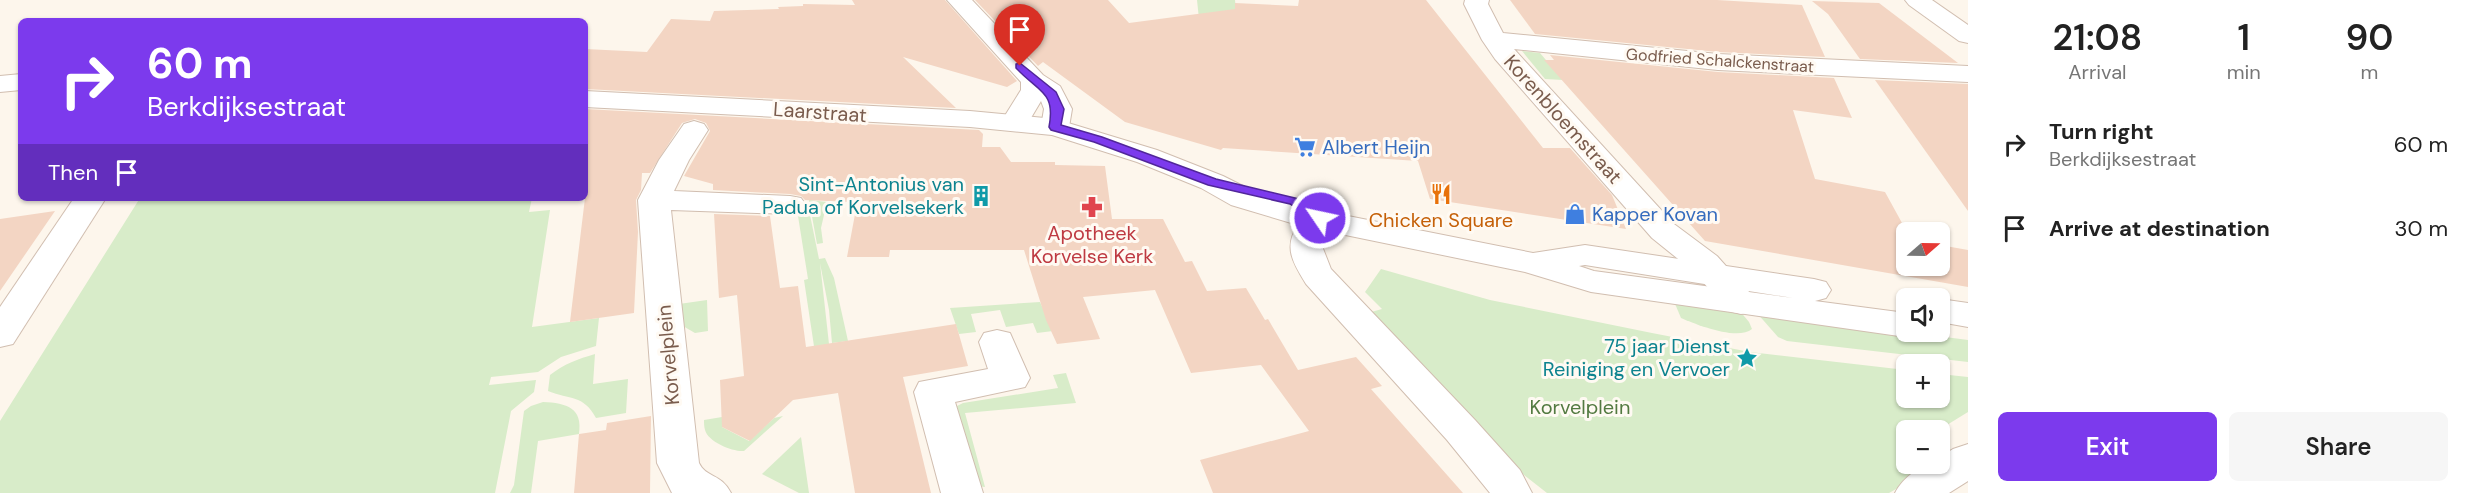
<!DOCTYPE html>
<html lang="en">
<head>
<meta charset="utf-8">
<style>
  body { margin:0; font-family:"DM Sans",sans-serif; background:#f6f6f6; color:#222; height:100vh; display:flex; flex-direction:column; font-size:22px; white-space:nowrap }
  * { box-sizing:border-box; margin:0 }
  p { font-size:20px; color:#767676 }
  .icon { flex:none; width:33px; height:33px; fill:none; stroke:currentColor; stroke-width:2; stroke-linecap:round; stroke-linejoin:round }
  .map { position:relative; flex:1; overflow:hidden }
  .details { display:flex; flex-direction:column; background:#fff; width:510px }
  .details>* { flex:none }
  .top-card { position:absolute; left:18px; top:18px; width:570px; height:183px; border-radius:9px; box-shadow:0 2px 4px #0004; background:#7c3aed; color:#fff; overflow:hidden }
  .needle { width:39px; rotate:70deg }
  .fabs { position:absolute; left:1896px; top:222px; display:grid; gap:12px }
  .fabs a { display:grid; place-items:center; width:54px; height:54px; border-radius:9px; background:#fff; box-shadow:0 2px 4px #0004; font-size:30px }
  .pin { position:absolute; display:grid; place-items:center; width:51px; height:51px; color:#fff; margin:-62px -26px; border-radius:50% 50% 50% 0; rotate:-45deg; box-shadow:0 0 6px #0007 }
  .pin .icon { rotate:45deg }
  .me { position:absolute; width:66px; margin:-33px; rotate:304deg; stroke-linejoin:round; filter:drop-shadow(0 0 4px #0008) }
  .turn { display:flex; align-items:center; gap:21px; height:126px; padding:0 30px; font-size:27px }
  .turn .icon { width:78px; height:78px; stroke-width:2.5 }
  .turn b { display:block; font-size:42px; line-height:51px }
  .then { display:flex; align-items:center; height:57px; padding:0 30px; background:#0003; gap:12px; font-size:22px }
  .eta { display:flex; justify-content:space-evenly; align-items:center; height:102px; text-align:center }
  .eta b { font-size:36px; font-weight:600; line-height:42px }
  .primary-button { display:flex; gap:12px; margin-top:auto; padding:12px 30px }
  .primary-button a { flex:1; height:69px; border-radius:9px; background:#7c3aed; color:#fff; font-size:24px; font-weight:600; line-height:69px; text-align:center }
  .primary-button a+a { background:#f6f6f6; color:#222 }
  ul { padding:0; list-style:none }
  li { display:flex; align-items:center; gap:18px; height:84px; padding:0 30px }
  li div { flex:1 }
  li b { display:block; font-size:22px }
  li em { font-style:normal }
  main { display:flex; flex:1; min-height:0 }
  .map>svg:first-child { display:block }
  .green { fill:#d8ecc9 }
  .building { fill:#f3d5c3 }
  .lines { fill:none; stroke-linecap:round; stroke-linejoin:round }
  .minor-casing { stroke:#d1beb0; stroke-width:2 }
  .tertiary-casing { stroke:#d1beb0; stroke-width:2 }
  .minor { fill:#fff; fill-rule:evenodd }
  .tertiary { fill:#fff; fill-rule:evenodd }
  .route { fill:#7c3aed; stroke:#51269a; stroke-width:1.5 }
  .labels { text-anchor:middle; stroke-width:6; stroke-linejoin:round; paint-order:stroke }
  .far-street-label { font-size:16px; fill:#7a5c4d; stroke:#fffaf3 }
  .street-label { font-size:20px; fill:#7a5c4d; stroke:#fffaf3 }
  .shop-label { font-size:20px; fill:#366cbe; stroke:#fffaf3; text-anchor:start }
  .culture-label { font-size:20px; fill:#0d838f; stroke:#fffaf3; text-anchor:end }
  .food-label { font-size:20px; fill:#c56008; stroke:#fffaf3 }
  .health-label { font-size:20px; fill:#be3a42; stroke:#fffaf3 }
  .park-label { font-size:20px; fill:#537a41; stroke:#fffaf3 }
</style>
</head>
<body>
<main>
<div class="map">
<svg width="1968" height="493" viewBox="0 0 1968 493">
  <rect width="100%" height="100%" fill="#fdf6ec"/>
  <!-- green -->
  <g class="green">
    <polygon points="1197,0 1235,0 1239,40 1201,38"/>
    <polygon points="1522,51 1540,53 1563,80 1545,79"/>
    <polygon points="140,198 532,198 529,212 550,210 532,327 599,318 596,346 561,357 538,372 491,377 489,385 536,380 534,392 511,411 495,493 0,493 0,421"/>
    <polygon points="809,200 827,202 821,228 823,243 817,244"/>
    <polygon points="810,215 819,259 825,258 834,278 848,341 832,343 829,310 820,263 829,344 817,366 804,280 808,279 798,216"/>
    <polygon points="1381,269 1490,300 1652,333 1750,352 1906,370 1906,398 1940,398 1940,374 1968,377 1968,412 1942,428 1940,441 1940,430 1906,430 1906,464 1933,464 1928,471 1889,493 1547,493 1510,464 1364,314 1382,309 1365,292"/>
    <path d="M1673,299L1739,310L1749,322L1752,329C1738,341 1697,325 1681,318Z"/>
    <polygon points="707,300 708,331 695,333 676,322 672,305"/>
    <polygon points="1040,302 1053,331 1037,333 1033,323 1006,327 1000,310 971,314 976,332 959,334 950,308"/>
    <polygon points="1756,312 1968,340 1968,362 1787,341 1778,337"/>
    <path d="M595,354L593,384L628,379L626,413L596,418C583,394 570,400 548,391L550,375C564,364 578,359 595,354Z"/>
    <polygon points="1066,373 1076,403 965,413 985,487 970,485 953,408 963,403 1058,388 1053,375"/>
    <path d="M543,402C567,403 583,408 579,434L538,441L531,493H510L514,485L524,411L531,406Z"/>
    <path d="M783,416L744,451C733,452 708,442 705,430C704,427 704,423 704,420L722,417V427L749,441L774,418Z"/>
    <polygon points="801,437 809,493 799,493 762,474"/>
  </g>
  <!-- building -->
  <g class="building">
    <polygon points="852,0 945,0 1017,81 1007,87 903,57 956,108 585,89 585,49 647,52 671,19 710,21 714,11 779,9 778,7 803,6 803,4 855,5"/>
    <polygon points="975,0 1108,0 1129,23 1235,9 1235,3 1298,6 1299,0 1426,0 1543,148 1570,148 1612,195 1626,229 1430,199 1418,161 1223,148 1221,150 1125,122 1043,62 1038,66"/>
    <polygon points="1510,0 1717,0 1802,5 1825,57 1718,52 1535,34"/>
    <polygon points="1812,1 1879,3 1958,63 1860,59 1828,14"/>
    <polygon points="1550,55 1718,72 1834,78 1852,118 1793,110 1815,179 1885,192 1907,232 1906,266 1940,266 1940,245 1968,250 1968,287 1705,241 1544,60 1554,60"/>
    <polygon points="1875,80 1968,84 1968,211"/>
    <polygon points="585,109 979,130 983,134 982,147 1000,147 1011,162 1055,162 1055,165 1105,166 1112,219 1163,219 1185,262 1192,261 1207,291 1246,288 1265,320 1268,319 1298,370 1356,357 1382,386 1371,389 1463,493 1213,493 1200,460 1309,431 1261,365 1191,373 1155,290 1083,297 1100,339 1057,344 1046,320 1024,250 890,250 889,257 847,257 856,209 850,209 851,202 805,200 801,196 790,194 713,190 713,184 684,176 710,131 706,123 695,119 682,123 650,173 642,173 641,190 636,200 638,232 634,313 570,322 585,198"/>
    <polygon points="55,211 0,291 0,219"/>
    <polygon points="714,214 770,216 780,288 798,286 806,347 956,324 968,366 903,377 931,493 855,493 838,393 793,400 750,441 722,427 720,380 744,376 737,295 719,298"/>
    <polygon points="651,416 650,493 574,493 579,434 606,430 607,423"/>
  </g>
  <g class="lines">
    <defs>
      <g id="minor">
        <polygon points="947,0 972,0 1043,75 1060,86 1072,109 1069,127 1065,133 1055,135 1045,133 1041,127 1044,109 1041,101 1025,128 1015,130 1005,128 1001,122 1021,90 1021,82"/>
        <polygon points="1465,0 1489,0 1488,4 1503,33 1718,54 1968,66 1968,82 1718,70 1514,49 1674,224 1717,256 1759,303 1753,311 1741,314 1729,311 1693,271 1652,238 1495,59 1482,40 1464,4"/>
        <polygon points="1905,0 1932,0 1968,25 1968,43 1959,41 1909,5"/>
        <path d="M694,121L704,124L708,130L689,160L674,191L790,196L801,198L806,205L801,212L790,214L671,210L699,463C706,478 721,473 731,493H672L657,463L638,200L659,160L684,124Z"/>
        <polygon points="74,198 106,198 13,344 0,347 0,307"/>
        <polygon points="997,330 1010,333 1030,378 1025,387 955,402 983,493 941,493 914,392 919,382 988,369 979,342 984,333"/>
      </g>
      <g id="tertiary">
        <polygon points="21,74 21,90 0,92 0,76"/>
        <path d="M585,91L970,111L1055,119L1157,150L1223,176L1253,191L1301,207L1320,208L1333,213L1533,253L1585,245L1814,279L1826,282L1831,290L1826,298L1815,301L1906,313V332H1920L1906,337L1591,292L1525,272L1326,231L1322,246L1331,269L1475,420L1520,470L1532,493H1490L1447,440L1306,284C1293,263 1283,247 1298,225L1231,205L1201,188L1137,162L1052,135L970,127L585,107ZM1585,265L1793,298L1594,271L1579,266Z"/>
        <polygon points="1940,299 1968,303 1968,327 1940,322"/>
        <path d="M1968,444V481L1949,493H1895C1903,477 1921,464 1940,464V457L1953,449Z"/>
      </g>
    </defs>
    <!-- minor casing -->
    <use href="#minor" class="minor-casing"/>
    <!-- tertiary casing -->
    <use href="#tertiary" class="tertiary-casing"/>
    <!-- minor -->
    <use href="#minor" class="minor"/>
    <!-- tertiary -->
    <use href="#tertiary" class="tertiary"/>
  </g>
  <!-- route -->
  <path class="route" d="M1020,63L1056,92L1064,109L1061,125L1102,137L1216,179L1299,199L1326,218L1320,222L1315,221L1290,204L1208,185L1094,142L1051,130L1049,127C1056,91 1038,92 1016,68V64Z"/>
  <!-- icons -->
  <defs>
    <symbol id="supermarket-bare" viewBox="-9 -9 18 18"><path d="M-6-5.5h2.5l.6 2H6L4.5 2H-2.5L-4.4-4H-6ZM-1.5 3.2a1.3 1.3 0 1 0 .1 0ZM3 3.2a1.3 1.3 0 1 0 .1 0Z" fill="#3f7fe0" stroke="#fffaf3" stroke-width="2.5" paint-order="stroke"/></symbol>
    <symbol id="restaurant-bare" viewBox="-9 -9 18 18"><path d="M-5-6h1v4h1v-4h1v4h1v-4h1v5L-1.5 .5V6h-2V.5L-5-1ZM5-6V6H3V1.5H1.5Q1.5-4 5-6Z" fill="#e8710a" stroke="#fffaf3" stroke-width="2.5" paint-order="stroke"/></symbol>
    <symbol id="building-bare" viewBox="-9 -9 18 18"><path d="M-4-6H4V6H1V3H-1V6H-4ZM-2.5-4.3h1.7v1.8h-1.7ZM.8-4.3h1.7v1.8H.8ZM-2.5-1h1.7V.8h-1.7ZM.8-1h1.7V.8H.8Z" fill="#0f9aa8" stroke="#fffaf3" stroke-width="2.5" paint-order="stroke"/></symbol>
    <symbol id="pharmacy-bare" viewBox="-9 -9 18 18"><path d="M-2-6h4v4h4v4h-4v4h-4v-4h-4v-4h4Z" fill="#e0444e" stroke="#fffaf3" stroke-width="2.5" paint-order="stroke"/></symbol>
    <symbol id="shop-bare" viewBox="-9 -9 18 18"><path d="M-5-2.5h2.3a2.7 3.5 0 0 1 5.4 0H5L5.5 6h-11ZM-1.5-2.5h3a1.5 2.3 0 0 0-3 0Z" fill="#3f7fe0" stroke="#fffaf3" stroke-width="2.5" paint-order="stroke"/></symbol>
    <symbol id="sight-bare" viewBox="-9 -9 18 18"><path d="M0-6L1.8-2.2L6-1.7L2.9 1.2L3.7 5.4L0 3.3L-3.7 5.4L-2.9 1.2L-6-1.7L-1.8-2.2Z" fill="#0f9aa8" stroke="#fffaf3" stroke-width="2.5" paint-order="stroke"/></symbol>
  </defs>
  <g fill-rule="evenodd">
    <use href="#supermarket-bare" x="1290" y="132" width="30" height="30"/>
    <use href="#restaurant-bare" x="1426" y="179" width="30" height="30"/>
    <use href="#building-bare" x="966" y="181" width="30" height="30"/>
    <use href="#pharmacy-bare" x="1077" y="192" width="30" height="30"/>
    <use href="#shop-bare" x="1560" y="199" width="30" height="30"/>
    <use href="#sight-bare" x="1732" y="343" width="30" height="30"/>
  </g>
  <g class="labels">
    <!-- far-street labels -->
    <g class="far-street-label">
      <text transform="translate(1720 60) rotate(4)" y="6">Godfried Schalckenstraat</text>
    </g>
    <!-- street labels -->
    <g class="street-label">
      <text transform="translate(820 112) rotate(4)" y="7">Laarstraat</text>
      <text transform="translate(1563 119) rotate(48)" y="7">Korenbloemstraat</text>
      <text transform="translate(668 355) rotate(-95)" y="7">Korvelplein</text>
    </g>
    <!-- shop labels -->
    <g class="shop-label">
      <text x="1322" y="154">Albert Heijn</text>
      <text x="1592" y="221">Kapper Kovan</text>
    </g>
    <!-- culture labels -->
    <g class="culture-label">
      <text x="964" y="191">Sint-Antonius van<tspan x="964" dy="23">Padua of Korvelsekerk</tspan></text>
      <text x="1730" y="353">75 jaar Dienst<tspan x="1730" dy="23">Reiniging en Vervoer</tspan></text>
    </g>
    <!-- food labels -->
    <g class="food-label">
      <text x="1441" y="227">Chicken Square</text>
    </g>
    <!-- health labels -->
    <g class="health-label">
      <text x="1092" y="240">Apotheek<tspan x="1092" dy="23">Korvelse Kerk</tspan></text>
    </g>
    <!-- park labels -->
    <g class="park-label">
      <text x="1580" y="414">Korvelplein</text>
    </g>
  </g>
</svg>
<div class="fabs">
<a><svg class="needle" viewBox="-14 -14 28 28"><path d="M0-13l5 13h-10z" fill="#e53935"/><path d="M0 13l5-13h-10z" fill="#767676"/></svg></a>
<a><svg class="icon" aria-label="sound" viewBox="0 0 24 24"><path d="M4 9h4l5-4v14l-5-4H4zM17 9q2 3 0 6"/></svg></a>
<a>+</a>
<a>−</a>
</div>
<div class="pin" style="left:1020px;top:66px;background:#d93025"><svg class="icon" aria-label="arrive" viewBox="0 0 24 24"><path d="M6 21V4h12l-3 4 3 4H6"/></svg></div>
<svg class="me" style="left:1320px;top:218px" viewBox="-20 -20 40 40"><circle r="17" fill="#7c3aed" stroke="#fff" stroke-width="3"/><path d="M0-11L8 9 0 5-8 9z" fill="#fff"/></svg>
<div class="top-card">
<div class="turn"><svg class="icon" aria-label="right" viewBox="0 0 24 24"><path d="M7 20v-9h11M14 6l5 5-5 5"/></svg><div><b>60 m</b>Berkdijksestraat</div></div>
<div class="then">Then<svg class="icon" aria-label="arrive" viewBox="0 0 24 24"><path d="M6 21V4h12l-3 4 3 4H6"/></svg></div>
</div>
</div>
<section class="details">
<div class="eta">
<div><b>21:08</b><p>Arrival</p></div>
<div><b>1</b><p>min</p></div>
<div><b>90</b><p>m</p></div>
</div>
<ul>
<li><svg class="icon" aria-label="right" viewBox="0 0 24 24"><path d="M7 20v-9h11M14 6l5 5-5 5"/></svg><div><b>Turn right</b><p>Berkdijksestraat</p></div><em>60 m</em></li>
<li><svg class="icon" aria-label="arrive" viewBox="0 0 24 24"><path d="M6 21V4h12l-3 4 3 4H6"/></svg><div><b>Arrive at destination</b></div><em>30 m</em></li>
</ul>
<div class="primary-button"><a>Exit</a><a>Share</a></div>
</section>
</main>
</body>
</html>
